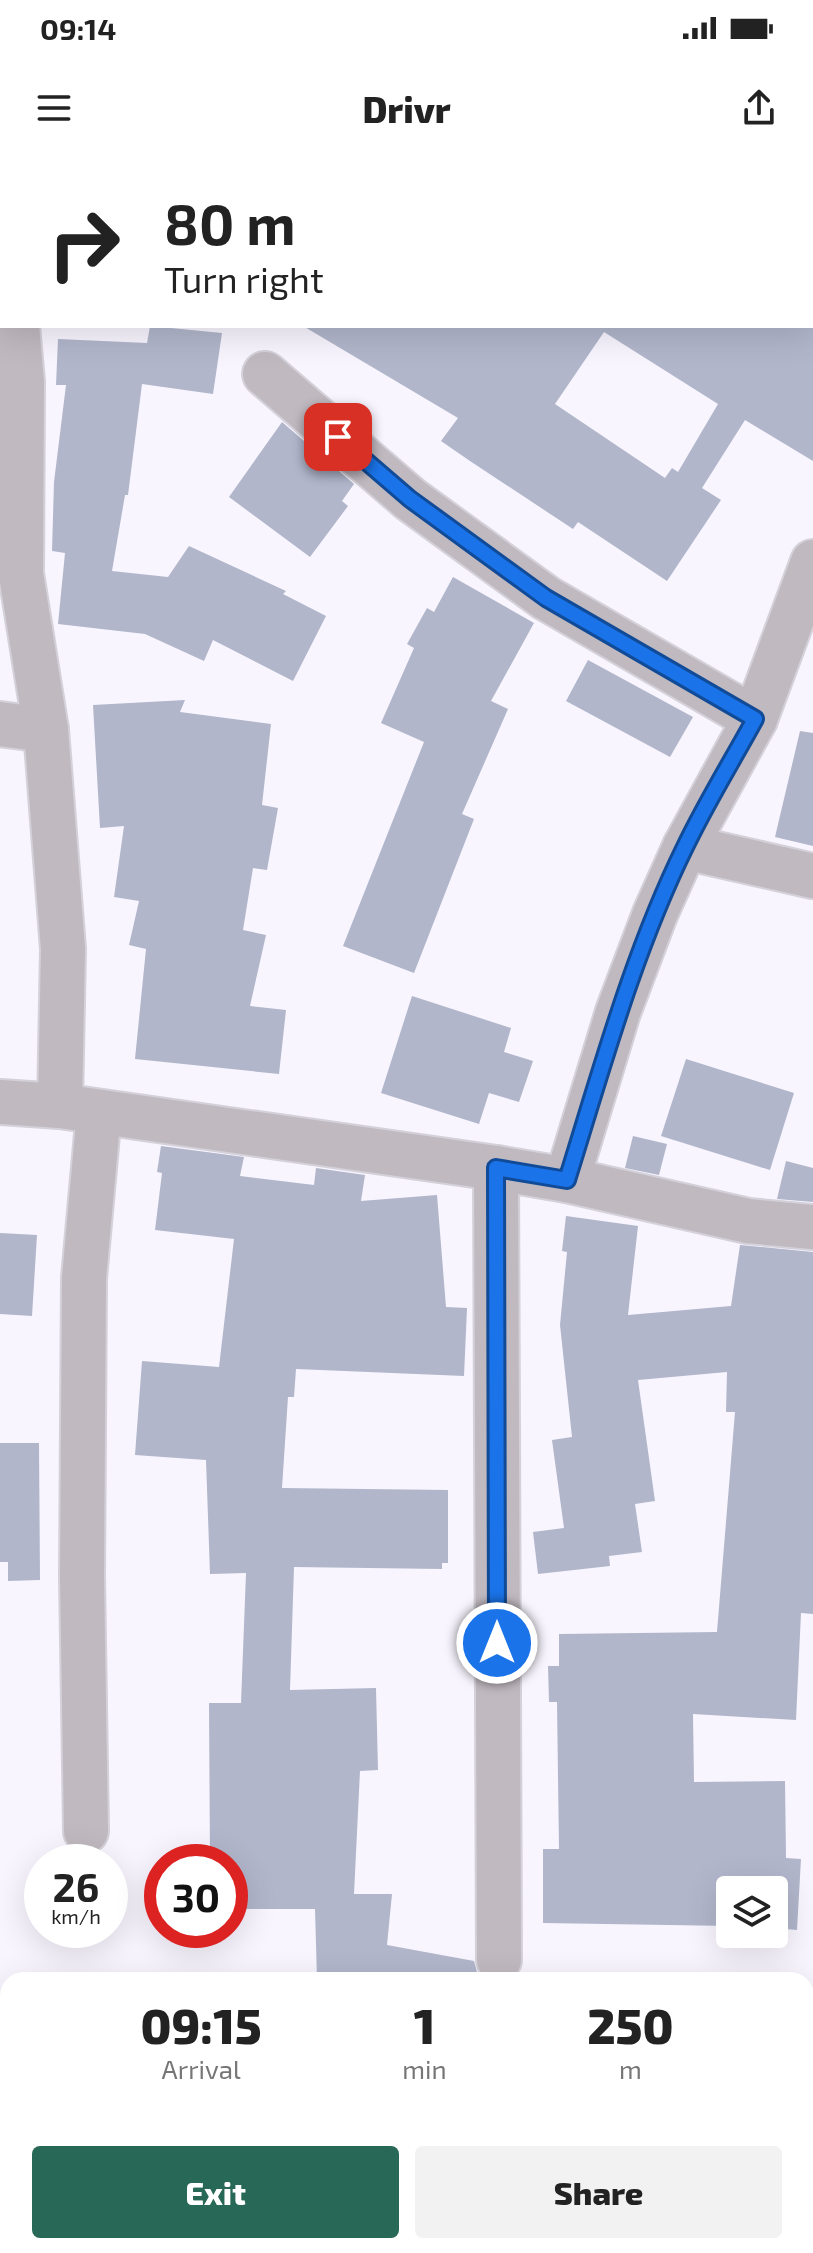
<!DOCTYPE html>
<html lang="en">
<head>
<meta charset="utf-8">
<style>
  body { margin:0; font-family:"Exo 2",sans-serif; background:#f2f2f2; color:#222; height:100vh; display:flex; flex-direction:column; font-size:30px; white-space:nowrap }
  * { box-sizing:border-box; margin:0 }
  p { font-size:26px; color:#767676 }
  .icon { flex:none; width:44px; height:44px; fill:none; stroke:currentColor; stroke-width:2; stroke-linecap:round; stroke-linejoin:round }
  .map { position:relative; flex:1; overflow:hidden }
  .details { position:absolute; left:0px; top:1812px; width:814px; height:282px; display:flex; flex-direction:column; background:#fff; border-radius:24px 24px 0 0; box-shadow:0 8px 32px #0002 }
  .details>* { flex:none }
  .banner { position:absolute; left:0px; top:0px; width:814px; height:168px; box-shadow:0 8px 32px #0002; background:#fff; color:#222; overflow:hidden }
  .buttons { position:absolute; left:716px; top:1716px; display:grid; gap:16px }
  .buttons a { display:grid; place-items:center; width:72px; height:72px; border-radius:8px; background:#fff; box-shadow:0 8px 32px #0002; font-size:40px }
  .speed { position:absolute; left:24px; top:1684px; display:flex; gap:16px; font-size:40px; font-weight:700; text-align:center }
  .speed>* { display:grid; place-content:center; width:104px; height:104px; border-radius:50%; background:#fff; box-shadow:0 8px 32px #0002; line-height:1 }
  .speed small { font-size:20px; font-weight:400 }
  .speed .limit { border:12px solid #d22; background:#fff; color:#111 }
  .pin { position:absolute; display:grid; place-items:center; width:68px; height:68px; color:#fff; margin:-34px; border-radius:16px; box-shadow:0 4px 12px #0006 }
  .me { position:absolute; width:88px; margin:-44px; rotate:0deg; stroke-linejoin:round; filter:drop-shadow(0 0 6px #0008) }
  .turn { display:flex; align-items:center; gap:28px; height:168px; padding:0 32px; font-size:36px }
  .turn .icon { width:104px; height:104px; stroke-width:2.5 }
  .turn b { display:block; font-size:56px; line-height:68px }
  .eta { display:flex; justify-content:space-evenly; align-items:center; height:136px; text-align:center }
  .eta b { font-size:48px; font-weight:800; line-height:56px }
  .primary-button { display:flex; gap:16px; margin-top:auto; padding:16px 32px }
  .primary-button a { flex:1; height:92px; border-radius:8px; background:#286857; color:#fff; font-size:32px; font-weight:800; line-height:92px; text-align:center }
  .primary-button a+a { background:#f2f2f2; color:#222 }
  .status { display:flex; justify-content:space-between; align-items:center; height:56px; padding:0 40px; background:#fff; direction:ltr }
  .status svg { height:22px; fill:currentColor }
  header { display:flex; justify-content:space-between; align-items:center; height:104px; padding:0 32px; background:#fff; font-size:36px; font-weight:800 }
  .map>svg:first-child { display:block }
  .building { fill:#b1b6cb; fill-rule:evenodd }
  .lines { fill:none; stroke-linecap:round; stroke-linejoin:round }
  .street-casing { stroke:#d4d1da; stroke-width:48 }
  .street { stroke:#c0b9c0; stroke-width:44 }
  .route-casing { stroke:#114b97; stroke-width:20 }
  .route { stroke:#1a73e8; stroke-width:14 }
</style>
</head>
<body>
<div class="status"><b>09:14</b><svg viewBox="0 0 49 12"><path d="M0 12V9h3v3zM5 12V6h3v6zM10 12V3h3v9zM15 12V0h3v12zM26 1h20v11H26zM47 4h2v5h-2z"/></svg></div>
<header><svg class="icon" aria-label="menu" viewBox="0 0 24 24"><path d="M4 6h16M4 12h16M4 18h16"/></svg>Drivr<svg class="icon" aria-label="share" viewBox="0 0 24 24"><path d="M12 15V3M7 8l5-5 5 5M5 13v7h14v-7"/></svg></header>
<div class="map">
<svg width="813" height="2093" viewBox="0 0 813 2093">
  <rect width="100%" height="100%" fill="#f8f5fe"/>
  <!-- building -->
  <g class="building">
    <polygon points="150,166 222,173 213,234 142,224 128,335 125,335 112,411 168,417 189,386 286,431 283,434 326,456 293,521 213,480 204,501 145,474 58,464 65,393 52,391 54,322 66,225 56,225 58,179 147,183"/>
    <path d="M303,166H813V301L745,260L702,328L721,340L667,421L578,362L573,369L470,301L441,281L458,258ZM604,172L718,244L678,312L672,308L665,318L555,244Z"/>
    <polygon points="282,262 354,324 342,341 348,346 310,397 229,337"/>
    <polygon points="453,417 534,463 491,541 508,549 462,654 474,659 414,813 343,786 424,582 381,563 414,488 407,484 427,448 434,452"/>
    <polygon points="588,500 693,557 670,597 566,541"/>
    <polygon points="185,540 180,552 271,564 262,645 278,648 267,710 253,708 243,770 266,775 250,846 286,850 279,914 135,899 146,789 129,785 139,741 114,737 124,666 100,668 93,545"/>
    <polygon points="800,571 813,573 813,686 775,677"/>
    <polygon points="412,836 511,868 504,892 533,901 519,942 489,933 479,964 381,933"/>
    <polygon points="686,899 794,933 770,1010 661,976"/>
    <polygon points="633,976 667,984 659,1015 625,1008"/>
    <polygon points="161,986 244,997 240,1016 314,1025 316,1008 365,1015 361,1041 437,1035 446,1147 467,1148 464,1216 296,1209 294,1237 288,1237 282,1328 448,1330 448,1403 442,1403 442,1409 294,1407 290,1530 376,1528 378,1610 360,1611 354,1734 392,1734 387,1785 474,1801 477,1812 484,1820 317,1820 315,1749 235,1749 236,1742 230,1742 230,1702 210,1702 209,1543 241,1543 246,1413 210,1414 206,1300 135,1295 142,1201 219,1207 234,1079 155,1070 162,1013 157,1012"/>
    <polygon points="786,1001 813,1008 813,1042 777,1039"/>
    <polygon points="566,1056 638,1066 628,1155 731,1146 740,1085 813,1092 813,1454 801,1453 796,1560 693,1554 694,1622 785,1621 786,1698 801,1699 797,1770 774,1768 774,1730 730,1730 730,1766 543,1763 543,1689 559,1689 557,1542 549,1542 548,1506 559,1506 559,1474 717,1472 735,1252 726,1252 727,1212 638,1220 655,1341 635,1344 642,1392 609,1396 610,1406 538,1414 533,1372 564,1368 552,1280 572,1277 560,1165 567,1092 562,1091"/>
    <polygon points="0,1073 37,1075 32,1156 0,1154"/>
    <polygon points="0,1283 39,1283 40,1420 8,1421 8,1402 0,1402"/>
  </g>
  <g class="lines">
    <defs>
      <g id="street">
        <polyline points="702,0 705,2"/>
        <polyline points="109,2 112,0"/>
        <polyline points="0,39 2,42"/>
        <polyline points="812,74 813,74"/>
        <polyline points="17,166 22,222 21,414 46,570 63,789 60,946"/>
        <polyline points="265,214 410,339 546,438 755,559"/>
        <polyline points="0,564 46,570"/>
        <polyline points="685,687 813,716"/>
        <polyline points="0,942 60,946 496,1008 567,1020 748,1061 813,1067"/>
        <polyline points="496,1008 499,1800"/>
        <polyline points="567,1020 618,852 655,754 685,687 755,559 813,402"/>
        <polyline points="86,1671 82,1417 84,1118 99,952"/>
        <polyline points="0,1990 8,1991"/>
      </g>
    </defs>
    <!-- street casing -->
    <use href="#street" class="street-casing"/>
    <!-- street -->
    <use href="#street" class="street"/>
  </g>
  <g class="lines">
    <defs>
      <path id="route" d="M338,277L410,339L546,438L755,559C732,601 706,643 685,687C633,793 602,908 567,1020L496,1008L497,1483"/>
    </defs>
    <!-- route casing -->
    <use href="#route" class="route-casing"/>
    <!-- route -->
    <use href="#route" class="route"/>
  </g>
</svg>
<div class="buttons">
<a><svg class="icon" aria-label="layers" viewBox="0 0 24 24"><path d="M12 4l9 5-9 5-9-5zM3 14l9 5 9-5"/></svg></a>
</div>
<div class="speed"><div>26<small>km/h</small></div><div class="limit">30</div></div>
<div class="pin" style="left:338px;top:277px;background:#d93025"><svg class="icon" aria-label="arrive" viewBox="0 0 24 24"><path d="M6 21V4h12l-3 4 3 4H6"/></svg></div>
<svg class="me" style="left:497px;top:1483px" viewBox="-20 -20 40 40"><circle r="17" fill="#1a73e8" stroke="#fff" stroke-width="3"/><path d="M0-11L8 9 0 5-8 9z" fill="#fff"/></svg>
<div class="banner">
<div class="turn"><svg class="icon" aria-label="right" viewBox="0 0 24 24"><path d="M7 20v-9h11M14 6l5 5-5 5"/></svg><div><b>80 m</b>Turn right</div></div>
</div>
<section class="details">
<div class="eta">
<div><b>09:15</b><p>Arrival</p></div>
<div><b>1</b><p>min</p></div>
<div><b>250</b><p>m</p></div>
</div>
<div class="primary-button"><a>Exit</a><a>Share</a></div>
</section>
</div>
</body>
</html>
